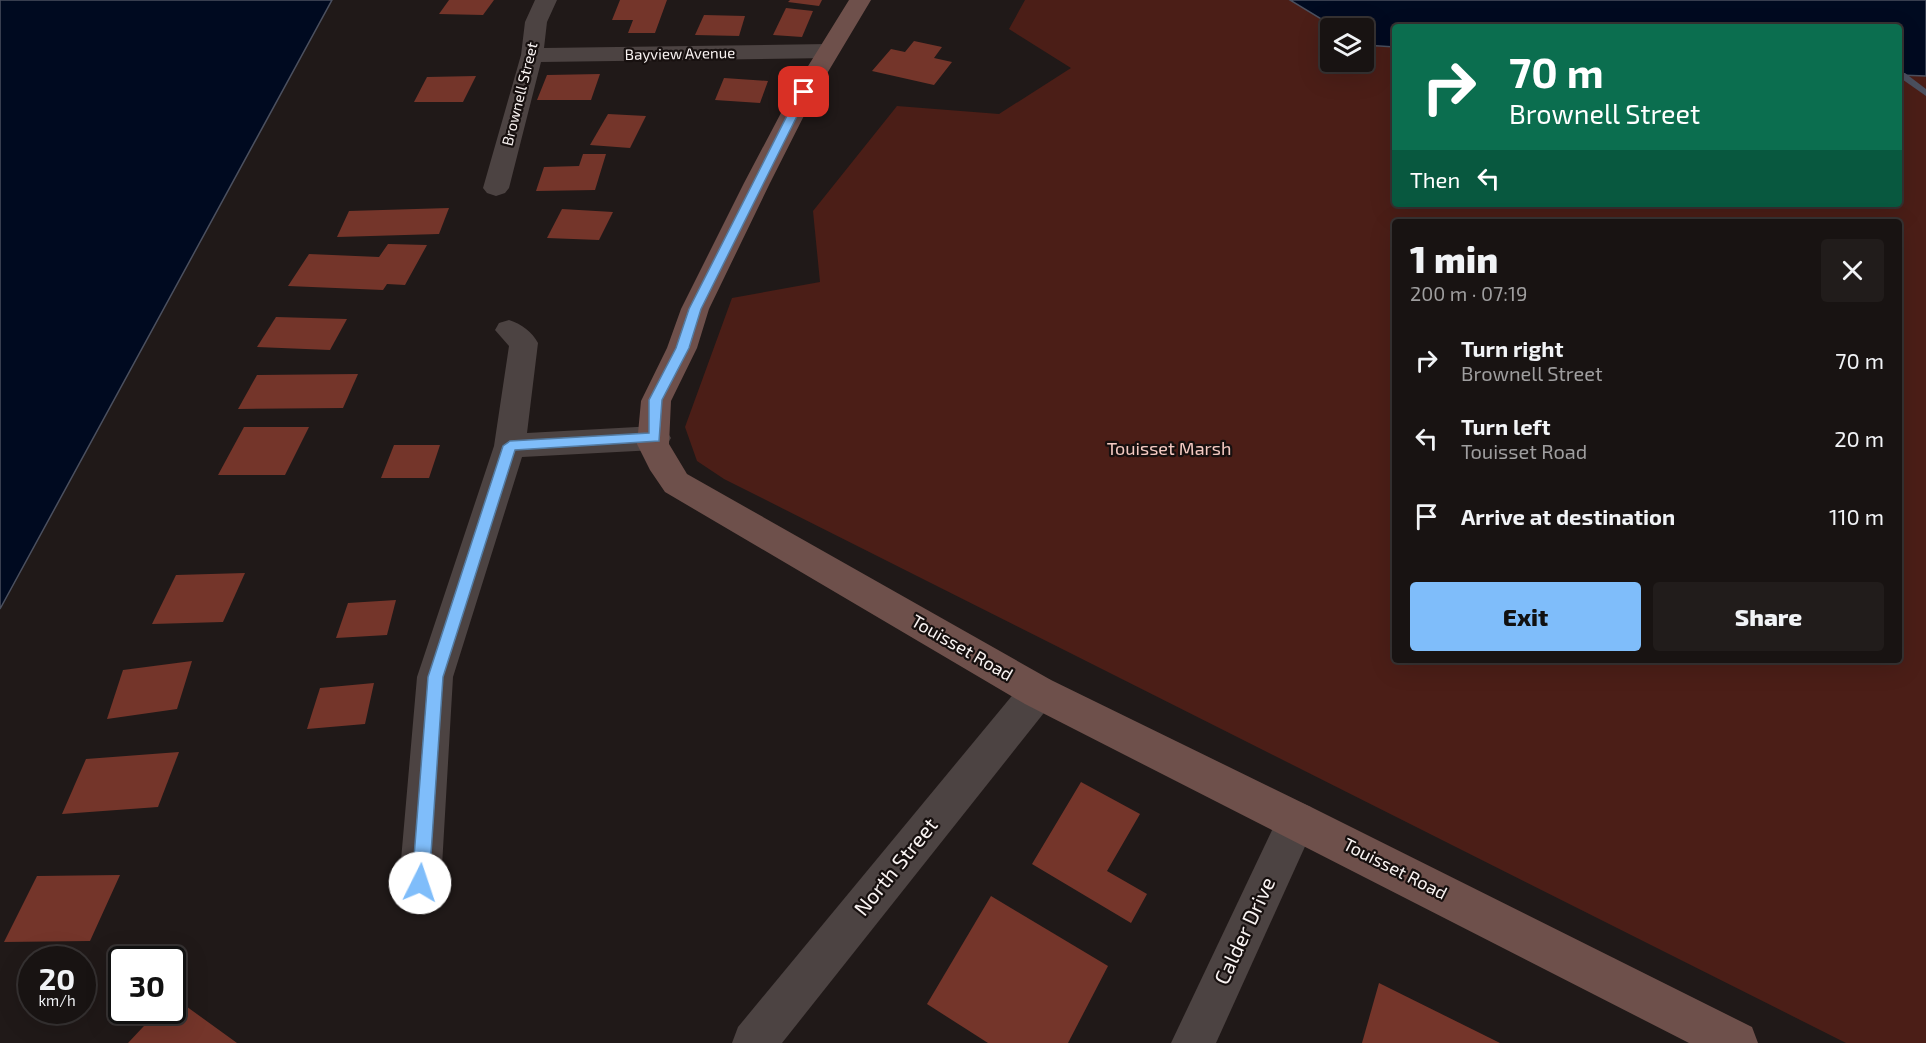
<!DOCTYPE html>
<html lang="en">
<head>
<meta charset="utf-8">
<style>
  body { margin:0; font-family:"Exo 2",sans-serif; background:#211c1b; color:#f1f3f6; height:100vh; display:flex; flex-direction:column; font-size:22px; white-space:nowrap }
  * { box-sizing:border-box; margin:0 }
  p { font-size:20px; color:#9f9e9f }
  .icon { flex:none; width:33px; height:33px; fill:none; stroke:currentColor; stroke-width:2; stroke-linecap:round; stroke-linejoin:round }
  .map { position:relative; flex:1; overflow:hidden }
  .panel { position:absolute; left:1392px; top:219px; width:510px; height:444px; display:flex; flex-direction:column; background:#181312; border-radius:6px; box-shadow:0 6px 24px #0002,0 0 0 2px #363232 }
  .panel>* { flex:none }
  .guide { position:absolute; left:1392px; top:24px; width:510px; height:183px; border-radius:6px; box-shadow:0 6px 24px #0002,0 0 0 2px #363232; background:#0b6e4f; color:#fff; overflow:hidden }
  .tools { position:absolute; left:1320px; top:18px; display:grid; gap:12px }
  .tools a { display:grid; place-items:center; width:54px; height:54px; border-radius:6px; background:#181312; box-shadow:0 6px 24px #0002,0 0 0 2px #363232; font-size:30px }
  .speed { position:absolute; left:18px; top:946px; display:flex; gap:12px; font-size:30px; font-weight:700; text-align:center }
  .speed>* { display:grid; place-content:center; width:78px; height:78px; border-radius:50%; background:#181312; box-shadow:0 6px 24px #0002,0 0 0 2px #363232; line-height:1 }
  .speed small { font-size:15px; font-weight:400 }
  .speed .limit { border:3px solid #111; border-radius:9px; background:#fff; color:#111 }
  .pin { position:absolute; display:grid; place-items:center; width:51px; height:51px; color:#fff; margin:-26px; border-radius:12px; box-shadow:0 3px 9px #0006 }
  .me { position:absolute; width:66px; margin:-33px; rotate:4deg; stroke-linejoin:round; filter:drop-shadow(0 0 4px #0008) }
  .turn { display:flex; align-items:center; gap:21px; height:126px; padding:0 18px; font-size:27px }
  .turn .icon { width:78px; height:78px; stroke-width:2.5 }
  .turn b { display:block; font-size:42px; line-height:51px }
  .then { display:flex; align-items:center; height:57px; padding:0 18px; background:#0003; gap:12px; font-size:22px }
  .round { display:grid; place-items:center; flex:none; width:63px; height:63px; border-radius:6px; background:#211c1b }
  .headline { display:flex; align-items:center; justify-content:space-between; height:102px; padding:0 18px }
  h1 { font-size:36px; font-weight:800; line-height:45px }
  .primary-button { display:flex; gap:12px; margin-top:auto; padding:12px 18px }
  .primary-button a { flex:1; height:69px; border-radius:6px; background:#7fbdfa; color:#111; font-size:24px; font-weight:800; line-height:69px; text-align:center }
  .primary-button a+a { background:#211c1b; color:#f1f3f6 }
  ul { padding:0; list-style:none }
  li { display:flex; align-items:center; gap:18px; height:78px; padding:0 18px }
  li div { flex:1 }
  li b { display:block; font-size:22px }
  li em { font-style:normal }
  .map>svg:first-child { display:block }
  .green { fill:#4b1e17; fill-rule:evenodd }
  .water { fill:#000a20; stroke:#4b505f; stroke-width:1.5 }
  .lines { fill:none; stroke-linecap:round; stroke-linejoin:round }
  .stream { fill:#4b505f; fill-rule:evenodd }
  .building { fill:#74352a }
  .street { fill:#4c4342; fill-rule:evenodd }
  .secondary { fill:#6e504b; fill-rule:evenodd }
  .route { fill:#7fbdfa; stroke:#537ba2; stroke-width:1.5 }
  .labels { text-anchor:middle; stroke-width:4.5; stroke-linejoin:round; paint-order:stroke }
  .far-street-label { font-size:15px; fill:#f9f3f2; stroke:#17100f }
  .park-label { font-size:18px; fill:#f4cac2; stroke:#17100f }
  .street-label { font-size:18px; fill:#f9f3f2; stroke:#17100f }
  .near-street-label { font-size:21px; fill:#f9f3f2; stroke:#17100f }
</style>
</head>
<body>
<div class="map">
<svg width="1926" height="1043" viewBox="0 0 1926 1043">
  <rect width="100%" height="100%" fill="#201918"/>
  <!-- green -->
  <path class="green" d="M1025,0H1760L1395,27V204H1899V75L1926,76V1043H1846L724,479L697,461L685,427L732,298L820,282L813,211L897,106L999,114L1071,68L1009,29ZM1330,28H1364V62H1330ZM1395,222H1899V660H1395Z"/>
  <!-- water -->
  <g class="water">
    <polygon points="0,0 332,0 0,609"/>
    <polygon points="1290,0 1926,0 1926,76 1899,75 1899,27 1395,27 1395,47 1364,45 1364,28 1336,28"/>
  </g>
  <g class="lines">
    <!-- stream -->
    <polygon class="stream" points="1899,73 1905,73 1926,89 1926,96 1899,77"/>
  </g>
  <!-- building -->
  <g class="building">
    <polygon points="449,0 494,0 483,15 439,14"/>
    <polygon points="620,0 667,0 655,33 628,33 633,20 612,20"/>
    <polygon points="790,0 822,0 819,6 788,2"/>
    <polygon points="786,8 813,11 802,37 773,35"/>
    <polygon points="704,15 745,16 739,36 695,35"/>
    <polygon points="914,41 942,47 934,58 952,62 934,85 872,71 891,49 905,52"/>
    <polygon points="600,74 591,100 537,100 547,75"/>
    <polygon points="476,76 463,102 414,102 427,77"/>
    <polygon points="724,78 768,81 760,103 715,100"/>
    <polygon points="608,114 646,116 630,148 590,145"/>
    <polygon points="583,154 606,154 595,190 536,191 544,167 579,166"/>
    <polygon points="449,208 439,234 337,237 349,211"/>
    <polygon points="562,209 613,212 599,240 547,238"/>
    <polygon points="388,244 427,245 405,285 387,284 383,290 288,286 309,254 379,257"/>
    <polygon points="276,317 347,319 330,350 257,347"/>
    <polygon points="358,374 343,408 238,409 257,375"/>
    <polygon points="244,427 309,427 285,475 218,475"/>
    <polygon points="394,445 440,445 429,478 381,478"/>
    <polygon points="245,573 223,622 152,624 176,575"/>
    <polygon points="396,600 387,635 336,638 348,603"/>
    <polygon points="192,661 177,709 107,719 123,670"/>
    <polygon points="374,683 365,724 307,729 320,688"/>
    <polygon points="179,752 158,807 62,814 86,759"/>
    <polygon points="1081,782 1140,814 1107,871 1147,894 1131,923 1032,864"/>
    <polygon points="120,875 90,941 4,942 37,876"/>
    <polygon points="991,896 1108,966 1068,1043 988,1043 927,1004"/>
    <polygon points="1379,983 1500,1043 1362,1043"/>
    <polygon points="172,996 237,1043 128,1043 158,1011 172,1011"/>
  </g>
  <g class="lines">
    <!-- street -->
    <g class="street">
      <polygon points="535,0 557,0 547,22 544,48 828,44 836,46 839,51 836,56 828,58 541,62 509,188 505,193 496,196 487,193 483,188 521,55 525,22"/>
      <path d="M509,320C522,324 532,332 538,343L527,433L655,426L666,430L671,438L666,446L655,450L522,457L453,677L441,883L435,897L420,903L405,897L399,883L417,677L494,446L509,346L495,330L499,323Z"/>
      <polygon points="1038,676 1051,680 1056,692 1051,704 782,1043 732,1043 738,1027 1025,680"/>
      <polygon points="1297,801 1311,807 1317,820 1216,1043 1171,1043 1283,807"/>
    </g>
    <!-- secondary -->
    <polygon class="secondary" points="849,0 871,0 816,92 770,183 709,309 697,348 671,401 669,444 687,474 1051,680 1311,807 1752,1027 1758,1043 1689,1043 1025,704 665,492 650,470 637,444 641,401 667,348 681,309 744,183 792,92"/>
  </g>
  <!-- route -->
  <polygon class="route" points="804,89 809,92 701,309 689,348 662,400 659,441 515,450 443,677 429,883 426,889 420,892 414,889 412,883 428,677 503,446 510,441 649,433 649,400 676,348 689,309 799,92"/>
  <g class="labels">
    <!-- far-street labels -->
    <g class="far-street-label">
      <text transform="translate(680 54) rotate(-1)" y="5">Bayview Avenue</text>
      <text transform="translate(520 94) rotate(-76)" y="5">Brownell Street</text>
    </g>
    <!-- park labels -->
    <g class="park-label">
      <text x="1169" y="455">Touisset Marsh</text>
    </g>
    <!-- street labels -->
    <g class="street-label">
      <text transform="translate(962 648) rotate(30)" y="6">Touisset Road</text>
      <text transform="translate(1395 869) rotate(27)" y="6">Touisset Road</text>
    </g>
    <!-- near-street labels -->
    <g class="near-street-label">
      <text transform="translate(896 867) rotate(-51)" y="7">North Street</text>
      <text transform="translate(1245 931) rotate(-65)" y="7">Calder Drive</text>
    </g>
  </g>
</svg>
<div class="tools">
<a><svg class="icon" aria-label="layers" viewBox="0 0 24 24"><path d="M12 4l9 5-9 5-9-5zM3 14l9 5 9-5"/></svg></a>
</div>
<div class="speed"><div>20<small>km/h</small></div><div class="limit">30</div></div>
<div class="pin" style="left:804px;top:92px;background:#d93025"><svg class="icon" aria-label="arrive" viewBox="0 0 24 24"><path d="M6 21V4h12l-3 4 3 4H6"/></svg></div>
<svg class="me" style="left:420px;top:883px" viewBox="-20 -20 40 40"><circle r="19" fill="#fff"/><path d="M0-13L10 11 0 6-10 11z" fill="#7fbdfa"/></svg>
<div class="guide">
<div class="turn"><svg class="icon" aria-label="right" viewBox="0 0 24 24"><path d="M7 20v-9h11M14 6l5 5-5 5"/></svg><div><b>70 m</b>Brownell Street</div></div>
<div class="then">Then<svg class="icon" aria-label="left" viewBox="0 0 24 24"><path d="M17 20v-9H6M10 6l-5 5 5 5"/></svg></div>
</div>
<section class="panel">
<div class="headline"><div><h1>1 min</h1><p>200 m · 07:19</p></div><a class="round"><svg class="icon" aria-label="close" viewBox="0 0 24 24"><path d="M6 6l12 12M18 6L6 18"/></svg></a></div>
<ul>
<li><svg class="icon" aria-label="right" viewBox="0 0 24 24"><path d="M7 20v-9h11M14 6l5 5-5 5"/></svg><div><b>Turn right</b><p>Brownell Street</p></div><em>70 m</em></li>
<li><svg class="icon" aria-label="left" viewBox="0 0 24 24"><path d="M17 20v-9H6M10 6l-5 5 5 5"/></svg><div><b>Turn left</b><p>Touisset Road</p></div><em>20 m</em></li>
<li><svg class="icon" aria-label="arrive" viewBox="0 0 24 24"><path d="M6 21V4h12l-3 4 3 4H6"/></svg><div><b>Arrive at destination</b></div><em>110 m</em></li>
</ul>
<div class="primary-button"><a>Exit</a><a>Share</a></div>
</section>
</div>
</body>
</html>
